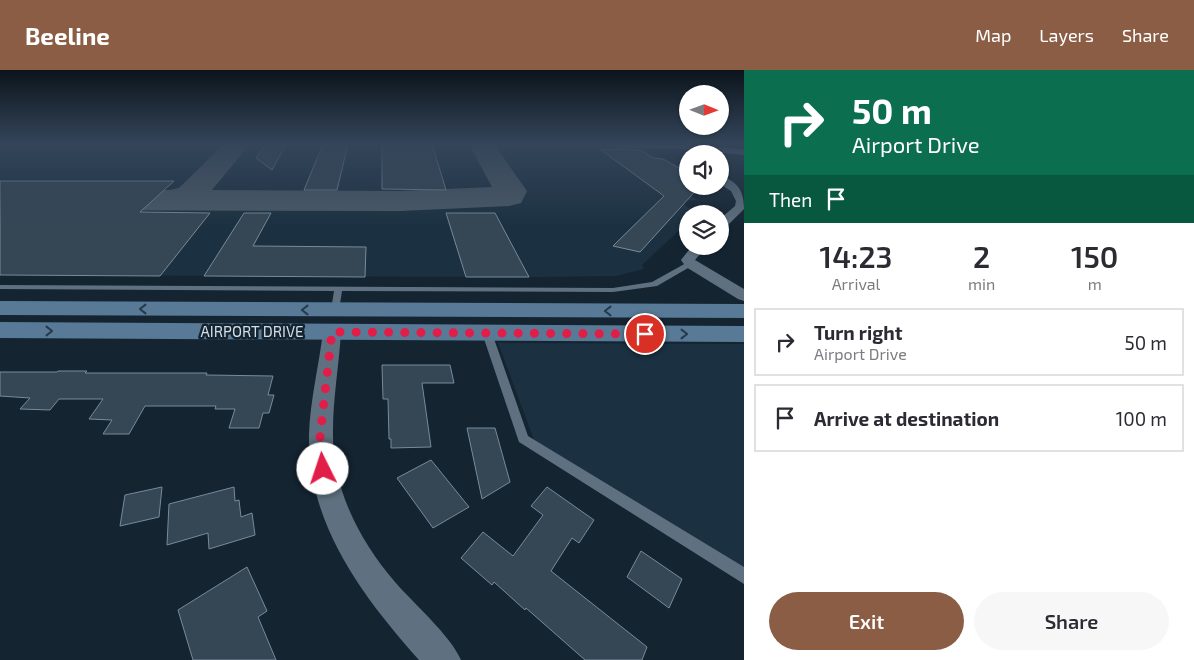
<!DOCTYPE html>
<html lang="en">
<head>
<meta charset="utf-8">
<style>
  body { margin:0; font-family:"Exo 2",sans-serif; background:#f7f7f7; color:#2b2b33; height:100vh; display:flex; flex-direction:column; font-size:19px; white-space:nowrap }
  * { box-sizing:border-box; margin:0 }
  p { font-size:16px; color:#7c7c81 }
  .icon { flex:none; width:28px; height:28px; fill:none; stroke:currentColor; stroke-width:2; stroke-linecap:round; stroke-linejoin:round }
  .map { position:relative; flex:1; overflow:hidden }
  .drawer { display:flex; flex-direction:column; background:#fff; width:450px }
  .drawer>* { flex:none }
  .top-card { background:#0b6e4f; color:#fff; overflow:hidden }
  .needle { width:32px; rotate:91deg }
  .fabs { position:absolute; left:679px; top:15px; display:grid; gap:10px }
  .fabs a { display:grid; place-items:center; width:50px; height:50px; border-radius:50%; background:#fff; box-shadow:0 1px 4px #0004; font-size:25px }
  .pin { position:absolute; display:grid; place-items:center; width:42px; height:42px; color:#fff; margin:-21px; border:2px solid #fff; border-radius:50%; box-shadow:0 1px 5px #0007 }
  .me { position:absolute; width:55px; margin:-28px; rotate:356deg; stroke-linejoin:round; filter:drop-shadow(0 0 4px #0008) }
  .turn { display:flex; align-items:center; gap:18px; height:105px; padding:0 25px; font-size:22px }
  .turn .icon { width:65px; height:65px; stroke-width:2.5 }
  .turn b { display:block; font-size:35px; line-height:42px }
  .then { display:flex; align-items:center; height:48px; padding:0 25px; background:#0003; gap:10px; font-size:19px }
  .eta { display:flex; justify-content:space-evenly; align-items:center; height:85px; text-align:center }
  .eta b { font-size:30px; font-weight:600; line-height:35px }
  .cta { display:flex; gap:10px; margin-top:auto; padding:10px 25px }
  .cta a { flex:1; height:58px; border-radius:30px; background:#8a5d44; color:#fff; font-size:20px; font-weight:600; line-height:58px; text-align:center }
  .cta a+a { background:#f7f7f7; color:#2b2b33 }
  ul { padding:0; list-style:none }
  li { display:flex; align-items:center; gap:15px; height:68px; margin:0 10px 8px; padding:0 15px; border:2px solid #e1e1e2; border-radius:0px }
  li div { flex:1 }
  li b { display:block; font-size:19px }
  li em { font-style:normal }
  header { display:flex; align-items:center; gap:30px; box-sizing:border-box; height:70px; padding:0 25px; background:#8a5d44; color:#fff }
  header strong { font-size:24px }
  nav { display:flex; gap:28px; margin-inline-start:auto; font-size:18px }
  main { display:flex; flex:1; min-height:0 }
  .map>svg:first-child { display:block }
  .built { fill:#1b3141 }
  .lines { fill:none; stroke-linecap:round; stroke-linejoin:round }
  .taxiway { fill:#4c5a66; fill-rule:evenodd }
  .building { fill:#354654; stroke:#788b9b }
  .lane { fill:#5f7180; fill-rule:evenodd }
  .street { fill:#5f7180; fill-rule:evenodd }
  .secondary { fill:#587a96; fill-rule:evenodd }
  .oneway { stroke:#253a4a }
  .route { stroke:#e11d48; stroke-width:9; stroke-dasharray:0 16.2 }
  .labels { text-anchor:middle; stroke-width:5; stroke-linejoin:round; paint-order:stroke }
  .street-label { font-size:15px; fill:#d4dee7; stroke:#142431 }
</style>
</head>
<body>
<header>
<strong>Beeline</strong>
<nav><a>Map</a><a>Layers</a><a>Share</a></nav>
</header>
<main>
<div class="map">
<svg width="744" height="590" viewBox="0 0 744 590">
  <rect width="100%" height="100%" fill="#142431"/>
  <!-- built -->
  <g class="built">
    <polygon points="0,74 630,74 638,79 647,79 687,103 688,116 710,116 719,122 685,121 697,130 679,130 697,144 688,144 687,153 642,195 644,199 616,206 536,207 0,205"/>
    <polygon points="498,273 744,274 744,507 534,370"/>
  </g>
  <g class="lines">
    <!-- taxiway -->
    <polygon class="taxiway" points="224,74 250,74 212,120 400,121 492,117 469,74 494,74 527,121 521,133 509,136 400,141 0,140 0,120 170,120 179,118"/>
  </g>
  <!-- building -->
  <g class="building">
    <polygon points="266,74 286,74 272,100 256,88"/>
    <polygon points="323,74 348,74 337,120 304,120"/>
    <polygon points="382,74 432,74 446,120 382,119"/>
    <polygon points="600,79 640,80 653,88 663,89 688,103 688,116 700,116 640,182 613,176 664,126"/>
    <polygon points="0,111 174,111 140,142 210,143 160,206 0,205"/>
    <polygon points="244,143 271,143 253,176 366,177 365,207 204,206"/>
    <polygon points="446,143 495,143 529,207 466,207"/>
    <polygon points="382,295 450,295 454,313 422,313 431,377 391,378 391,369 389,369 388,329 383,329"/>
    <polygon points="58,301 87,301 85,303 207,303 206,305 273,306 268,325 274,325 269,343 263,343 259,358 229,358 235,339 215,339 216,336 145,336 129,364 103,364 112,350 89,349 103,329 59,329 50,340 20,339 30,328 0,326 0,302 57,302"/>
    <polygon points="467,358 495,358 510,412 482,429"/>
    <polygon points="431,390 469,437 433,458 397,408"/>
    <polygon points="162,417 159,447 120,456 125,425"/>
    <polygon points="234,417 235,431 239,430 241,447 252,443 255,465 209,479 208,463 167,475 169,434"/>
    <polygon points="547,417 594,450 579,473 572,468 551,501 647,577 642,590 585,590 526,538 525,540 494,512 492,515 461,488 483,462 513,486 543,445 531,436"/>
    <polygon points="641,481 682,509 669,538 627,507"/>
    <polygon points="247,497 267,541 258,547 276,590 193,590 178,540"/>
  </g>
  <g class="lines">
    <!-- lane -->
    <g class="lane">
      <polygon points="504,74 620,75 622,76 506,76"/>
      <polygon points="688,192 695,194 657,216 613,222 342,221 339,240 335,243 331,240 334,221 0,219 0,215 613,218 652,212"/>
      <polygon points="487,260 492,263 528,366 744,497 744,514 519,372 482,263"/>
    </g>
    <!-- street -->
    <g class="street">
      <polygon points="617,74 687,75 744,79 744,85 687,79 620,78 617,78"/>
      <path d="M720,106C738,111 744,121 744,139L724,159L720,160V149L735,136L736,131L731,121L720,114Z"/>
      <polygon points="692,176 707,176 695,190 744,219 744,231 738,229 686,197 681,190"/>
      <path d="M332,256L338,258L341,262C339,295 333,328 333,361C332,418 359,470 395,512C414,534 451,566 461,590H419C362,526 307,453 309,364C310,332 319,294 323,262L326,258Z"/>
    </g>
    <!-- secondary -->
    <g class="secondary">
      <polygon points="0,231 744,234 744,248 0,245"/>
      <polygon points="0,252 744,256 744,272 0,268"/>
    </g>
  </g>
  <!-- one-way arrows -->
  <defs><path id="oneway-chevron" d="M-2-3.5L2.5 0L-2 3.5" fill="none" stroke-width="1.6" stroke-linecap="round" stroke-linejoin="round" transform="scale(1.25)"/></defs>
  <g class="oneway">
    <use href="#oneway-chevron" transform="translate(143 239) rotate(-180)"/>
    <use href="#oneway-chevron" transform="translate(305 240) rotate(-180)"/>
    <use href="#oneway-chevron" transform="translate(608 241) rotate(-180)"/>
    <use href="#oneway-chevron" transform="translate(49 261)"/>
    <use href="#oneway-chevron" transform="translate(684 264)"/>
  </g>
  <!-- sky -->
  <linearGradient id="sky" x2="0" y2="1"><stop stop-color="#0b141b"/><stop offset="0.47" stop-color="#34455a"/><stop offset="1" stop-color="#34455a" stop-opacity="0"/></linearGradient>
  <rect width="744" height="157" fill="url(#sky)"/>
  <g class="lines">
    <!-- route -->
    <polyline class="route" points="323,399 320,366 332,262 645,264"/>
  </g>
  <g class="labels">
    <!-- street labels -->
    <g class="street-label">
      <text x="252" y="267">AIRPORT DRIVE</text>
    </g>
  </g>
</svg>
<div class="fabs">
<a><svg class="needle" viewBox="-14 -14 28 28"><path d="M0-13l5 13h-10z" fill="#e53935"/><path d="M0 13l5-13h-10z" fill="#7c7c81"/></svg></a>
<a><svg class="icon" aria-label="sound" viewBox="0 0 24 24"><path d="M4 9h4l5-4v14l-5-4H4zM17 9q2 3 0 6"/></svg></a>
<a><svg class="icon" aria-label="layers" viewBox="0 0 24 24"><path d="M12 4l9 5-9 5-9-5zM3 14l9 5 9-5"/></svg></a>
</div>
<div class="pin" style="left:645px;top:264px;background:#d93025"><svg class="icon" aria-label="arrive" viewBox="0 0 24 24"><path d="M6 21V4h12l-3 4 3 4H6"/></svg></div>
<svg class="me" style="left:323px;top:399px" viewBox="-20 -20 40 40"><circle r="19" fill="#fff"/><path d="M0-13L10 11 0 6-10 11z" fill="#e11d48"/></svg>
</div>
<section class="drawer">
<div class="top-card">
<div class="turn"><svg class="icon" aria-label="right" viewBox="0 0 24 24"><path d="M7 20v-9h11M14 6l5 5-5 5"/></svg><div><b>50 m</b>Airport Drive</div></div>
<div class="then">Then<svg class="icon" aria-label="arrive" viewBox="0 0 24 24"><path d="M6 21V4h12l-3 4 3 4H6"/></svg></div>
</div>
<div class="eta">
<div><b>14:23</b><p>Arrival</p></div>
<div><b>2</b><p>min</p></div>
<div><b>150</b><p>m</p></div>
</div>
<ul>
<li><svg class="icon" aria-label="right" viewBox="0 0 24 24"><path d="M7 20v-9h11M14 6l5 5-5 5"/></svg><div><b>Turn right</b><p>Airport Drive</p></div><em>50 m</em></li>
<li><svg class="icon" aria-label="arrive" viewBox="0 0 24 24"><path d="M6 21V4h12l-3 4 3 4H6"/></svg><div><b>Arrive at destination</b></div><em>100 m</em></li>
</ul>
<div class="cta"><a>Exit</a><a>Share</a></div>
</section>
</main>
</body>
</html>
